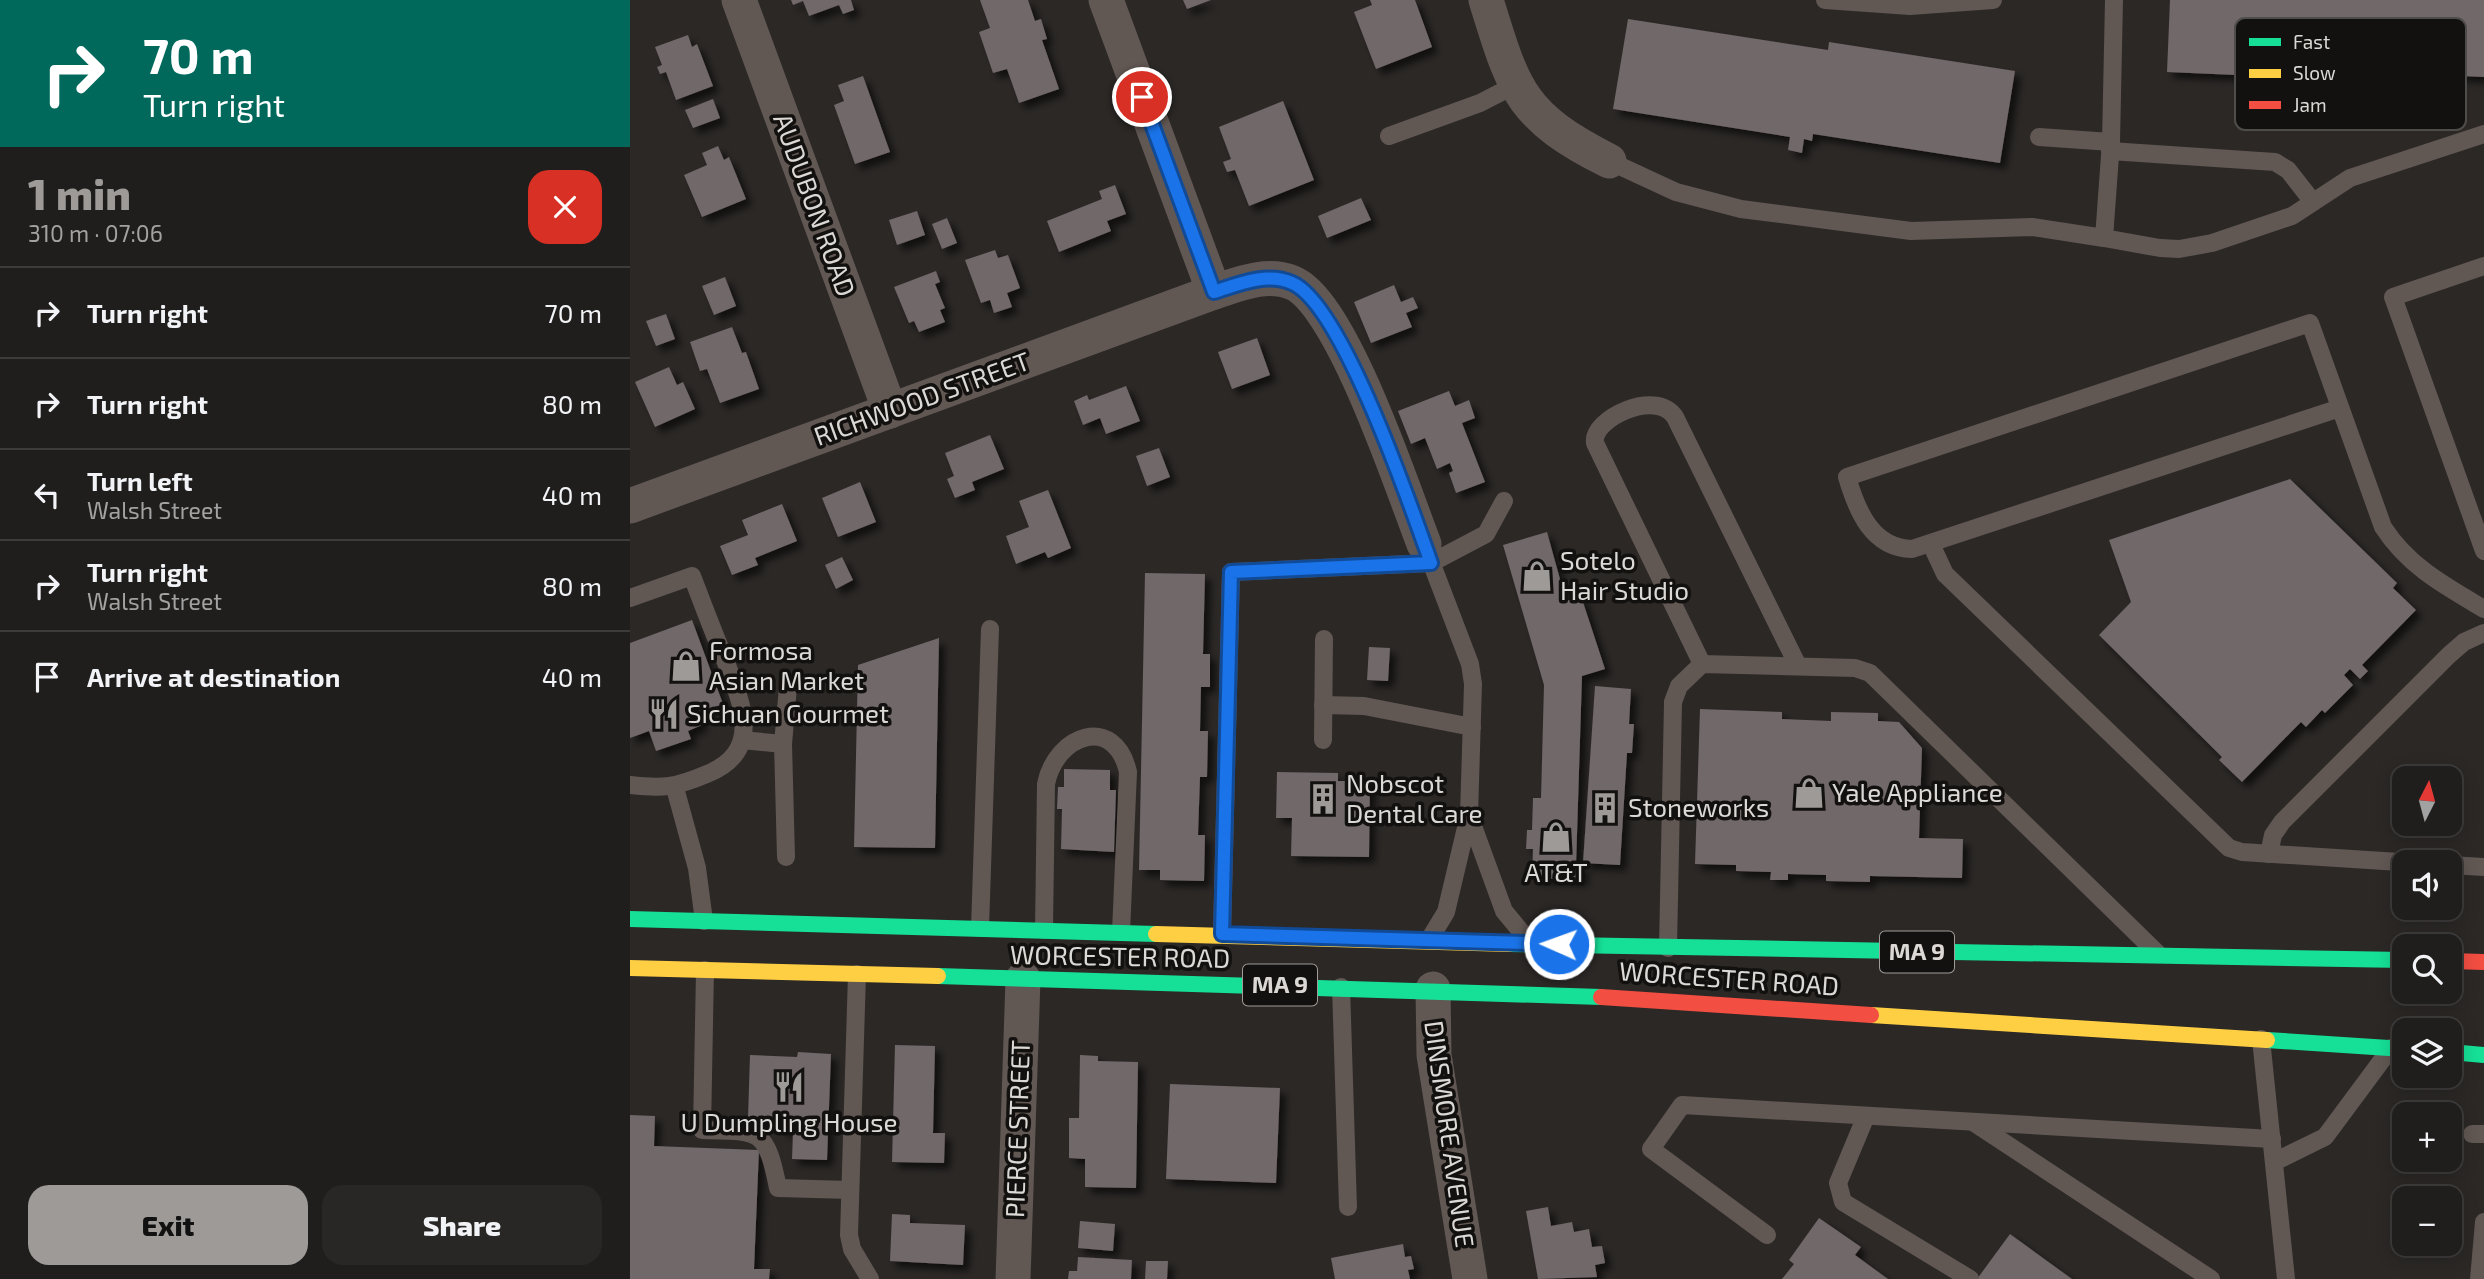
<!DOCTYPE html>
<html lang="en">
<head>
<meta charset="utf-8">
<style>
  body { margin:0; font-family:"Exo 2",sans-serif; background:#282725; color:#f1f3f6; height:100vh; display:flex; flex-direction:column; font-size:26px; white-space:nowrap }
  * { box-sizing:border-box; margin:0 }
  p { font-size:23px; color:#a2a2a3 }
  .icon { flex:none; width:38px; height:38px; fill:none; stroke:currentColor; stroke-width:2; stroke-linecap:round; stroke-linejoin:round }
  .map { position:relative; flex:1; overflow:hidden }
  .drawer { display:flex; flex-direction:column; background:#201e1c; width:630px }
  .drawer>* { flex:none }
  .hud { background:#00695c; color:#fff; overflow:hidden }
  .needle { width:46px; rotate:6deg }
  .controls { position:absolute; left:1762px; top:766px; display:grid; gap:14px }
  .controls a { display:grid; place-items:center; width:70px; height:70px; border-radius:14px; background:#201e1c; box-shadow:0 4px 18px #0003,0 0 0 2px #3d3c3b; font-size:35px }
  .pin { position:absolute; display:grid; place-items:center; width:60px; height:60px; color:#fff; margin:-30px; border:4px solid #fff; border-radius:50%; box-shadow:0 2px 7px #0007 }
  .me { position:absolute; width:77px; margin:-38px; rotate:272deg; stroke-linejoin:round; filter:drop-shadow(0 0 5px #0008) }
  .turn { display:flex; align-items:center; gap:24px; height:147px; padding:0 28px; font-size:32px }
  .turn .icon { width:91px; height:91px; stroke-width:2.5 }
  .turn b { display:block; font-size:49px; line-height:60px }
  .round { display:grid; place-items:center; flex:none; width:74px; height:74px; border-radius:21px; background:#282725 }
  .summary { display:flex; align-items:center; justify-content:space-between; height:119px; padding:0 28px }
  h1 { font-size:42px; font-weight:800; line-height:52px; color:#9d9a98 }
  .button { display:flex; gap:14px; margin-top:auto; padding:14px 28px }
  .button a { flex:1; height:80px; border-radius:21px; background:#9d9a98; color:#111; font-size:28px; font-weight:800; line-height:80px; text-align:center }
  .button a+a { background:#282725; color:#f1f3f6 }
  ul { padding:0; list-style:none }
  li { display:flex; align-items:center; gap:21px; height:91px; padding:0 28px; border-top:2px solid #3d3c3b }
  li div { flex:1 }
  li b { display:block; font-size:26px }
  li em { font-style:normal }
  main { display:flex; flex:1; min-height:0 }
  .map>svg:first-child { display:block }
  .building { fill:#716769; filter:url(#shadow) }
  .lines { fill:none; stroke-linecap:round; stroke-linejoin:round }
  .lane { stroke:#615753; stroke-width:18 }
  .street { stroke:#615753; stroke-width:35 }
  .fast { stroke:#16e098; stroke-width:16 }
  .slow { stroke:#ffcf43; stroke-width:16 }
  .jam { stroke:#f24e42; stroke-width:16 }
  .route-casing { stroke:#114b97; stroke-width:18 }
  .route { stroke:#1a73e8; stroke-width:12 }
  .labels { text-anchor:middle; stroke-width:7; stroke-linejoin:round; paint-order:stroke }
  .shield { fill:#13110f; stroke:#9f9c9a; stroke-width:2 }
  .shield-label { font-size:24px; font-weight:bold; fill:#dbd8d5 }
  .street-label { font-size:26px; fill:#dbd8d5; stroke:#13110f }
  .poi-label { font-size:26px; fill:#dbd8d5; stroke:#13110f; text-anchor:start }
  .key { fill:#13110f; stroke:#4f4d4a; stroke-width:2 }
  .key-label { font-size:19px; fill:#dbd8d5 }
</style>
</head>
<body>
<main>
<section class="drawer">
<div class="hud">
<div class="turn"><svg class="icon" aria-label="right" viewBox="0 0 24 24"><path d="M7 20v-9h11M14 6l5 5-5 5"/></svg><div><b>70 m</b>Turn right</div></div>
</div>
<div class="summary"><div><h1>1 min</h1><p>310 m · 07:06</p></div><a class="round" style="background:#d93025;color:#fff"><svg class="icon" aria-label="close" viewBox="0 0 24 24"><path d="M6 6l12 12M18 6L6 18"/></svg></a></div>
<ul>
<li><svg class="icon" aria-label="right" viewBox="0 0 24 24"><path d="M7 20v-9h11M14 6l5 5-5 5"/></svg><div><b>Turn right</b></div><em>70 m</em></li>
<li><svg class="icon" aria-label="right" viewBox="0 0 24 24"><path d="M7 20v-9h11M14 6l5 5-5 5"/></svg><div><b>Turn right</b></div><em>80 m</em></li>
<li><svg class="icon" aria-label="left" viewBox="0 0 24 24"><path d="M17 20v-9H6M10 6l-5 5 5 5"/></svg><div><b>Turn left</b><p>Walsh Street</p></div><em>40 m</em></li>
<li><svg class="icon" aria-label="right" viewBox="0 0 24 24"><path d="M7 20v-9h11M14 6l5 5-5 5"/></svg><div><b>Turn right</b><p>Walsh Street</p></div><em>80 m</em></li>
<li><svg class="icon" aria-label="arrive" viewBox="0 0 24 24"><path d="M6 21V4h12l-3 4 3 4H6"/></svg><div><b>Arrive at destination</b></div><em>40 m</em></li>
</ul>
<div class="button"><a>Exit</a><a>Share</a></div>
</section>
<div class="map">
<svg width="1854" height="1279" viewBox="0 0 1854 1279">
  <defs>
    <filter id="shadow"><feDropShadow dx="6" dy="6" stdDeviation="3.5" flood-color="#0009"/></filter>
  </defs>
  <rect width="100%" height="100%" fill="#2b2826"/>
  <!-- building -->
  <g class="building">
    <polygon points="161,0 221,0 224,10 213,14 209,5 179,16 173,1 163,5"/>
    <polygon points="350,0 398,0 405,21 411,19 417,39 412,40 429,89 389,103 377,69 363,73 349,32 360,28"/>
    <polygon points="553,0 581,0 557,9"/>
    <polygon points="740,0 785,0 802,47 746,69 724,12 742,5"/>
    <polygon points="1540,0 1854,0 1854,77 1741,72 1741,88 1726,87 1726,80 1537,72"/>
    <polygon points="998,19 1198,50 1199,42 1385,71 1370,163 1183,134 1182,141 1174,139 1172,153 1158,150 1160,137 983,109"/>
    <polygon points="58,35 62,47 67,44 83,86 46,100 36,72 30,74 27,67 32,65 25,47"/>
    <polygon points="233,76 260,152 225,164 204,105 214,101 208,85"/>
    <polygon points="83,99 90,118 63,128 55,110"/>
    <polygon points="653,101 684,180 619,206 605,170 597,172 593,162 601,159 589,127"/>
    <polygon points="88,146 94,160 99,157 116,199 72,217 54,175 77,165 72,153"/>
    <polygon points="485,185 496,214 477,221 481,231 429,252 417,221 472,199 469,191"/>
    <polygon points="731,198 741,220 697,238 688,216"/>
    <polygon points="287,211 295,235 267,245 259,220"/>
    <polygon points="317,218 327,243 312,249 302,224"/>
    <polygon points="365,250 368,258 378,255 390,288 377,293 382,307 364,313 360,300 351,303 335,260"/>
    <polygon points="306,271 310,282 305,284 315,308 310,310 315,322 289,332 284,321 279,323 264,287"/>
    <polygon points="95,277 106,306 84,315 72,286"/>
    <polygon points="764,285 771,302 783,297 788,308 776,313 782,327 741,343 724,302"/>
    <polygon points="36,314 45,339 26,346 16,321"/>
    <polygon points="102,327 112,353 116,352 129,389 90,403 77,369 70,371 60,342"/>
    <polygon points="627,338 640,375 602,389 588,352"/>
    <polygon points="39,367 47,385 53,382 65,409 25,427 5,382"/>
    <polygon points="496,386 510,421 476,434 470,418 453,425 444,401 457,395 459,400"/>
    <polygon points="819,391 825,406 839,400 845,418 832,423 855,482 826,493 819,473 823,471 820,463 807,469 795,438 781,444 768,411"/>
    <polygon points="360,435 374,469 342,482 345,490 325,498 317,479 324,476 315,453"/>
    <polygon points="529,448 540,477 517,486 506,456"/>
    <polygon points="1660,479 1767,583 1763,588 1786,610 1732,665 1738,671 1730,679 1720,669 1714,675 1723,685 1695,713 1692,710 1676,727 1671,722 1612,782 1589,760 1592,757 1469,635 1501,602 1479,540"/>
    <polygon points="230,482 246,522 208,537 192,498"/>
    <polygon points="418,490 441,548 418,558 415,552 386,564 376,536 399,527 389,501"/>
    <polygon points="152,504 167,541 125,558 128,565 102,575 90,546 118,535 112,520"/>
    <polygon points="917,532 936,601 951,596 975,669 952,676 946,866 953,866 952,880 902,878 903,849 896,849 897,830 902,830 903,798 911,798 914,685 873,545"/>
    <polygon points="212,557 223,580 206,589 195,565"/>
    <polygon points="515,573 575,574 573,654 580,654 580,687 571,687 570,731 578,731 577,777 570,777 568,835 575,835 574,881 530,880 530,870 509,870"/>
    <polygon points="62,620 93,704 68,713 72,725 58,731 61,739 26,751 19,731 0,738 0,643"/>
    <polygon points="309,638 305,848 224,847 228,665"/>
    <polygon points="739,647 760,648 758,681 737,680"/>
    <polygon points="965,686 1001,689 999,724 1004,724 1002,753 997,753 990,865 953,863"/>
    <polygon points="1070,709 1152,712 1152,719 1201,721 1201,712 1248,713 1248,721 1269,722 1292,748 1289,838 1333,839 1332,878 1240,876 1240,882 1196,881 1196,875 1158,874 1158,880 1140,880 1141,872 1106,871 1106,865 1065,864"/>
    <polygon points="434,769 480,770 480,790 486,790 484,852 431,849 432,809 427,809 428,787 434,787"/>
    <polygon points="647,772 708,773 708,781 740,781 739,857 661,856 662,818 646,818"/>
    <polygon points="265,1045 305,1046 303,1133 315,1133 314,1163 262,1162"/>
    <polygon points="168,1052 201,1054 197,1160 162,1159 163,1132 152,1131 152,1119 118,1118 120,1055 167,1057"/>
    <polygon points="450,1055 468,1056 468,1061 508,1062 506,1188 455,1187 455,1159 439,1158 439,1118 449,1118"/>
    <polygon points="540,1084 650,1088 646,1183 536,1179"/>
    <polygon points="0,1115 25,1116 24,1146 129,1150 124,1269 140,1269 139,1279 0,1279"/>
    <polygon points="918,1207 921,1226 942,1222 944,1232 959,1229 962,1247 972,1246 975,1263 965,1265 967,1277 908,1279 896,1211"/>
    <polygon points="262,1214 280,1215 280,1223 335,1225 333,1265 260,1261"/>
    <polygon points="1189,1218 1231,1247 1225,1255 1258,1279 1152,1279 1164,1264 1159,1260"/>
    <polygon points="450,1221 485,1224 483,1251 448,1248"/>
    <polygon points="1380,1234 1442,1279 1347,1279"/>
    <polygon points="773,1244 775,1257 781,1256 784,1269 778,1270 780,1279 705,1279 701,1258"/>
    <polygon points="448,1257 502,1260 501,1279 438,1279 439,1271 447,1271"/>
    <polygon points="516,1261 538,1261 537,1279 515,1279"/>
  </g>
  <g class="lines">
    <!-- lane -->
    <g class="lane">
      <polyline points="1195,0 1280,6 1363,0"/>
      <polyline points="759,136 850,103 885,85"/>
      <polyline points="1409,137 1481,142"/>
      <polyline points="1480,151 1645,162 1658,170 1683,202"/>
      <polyline points="979,161 1046,192 1111,209 1281,231 1402,227 1474,238 1481,142 1484,0"/>
      <polyline points="1474,238 1530,248 1549,249 1582,243 1662,216 1720,178 1854,134"/>
      <polyline points="1854,266 1763,297 1854,551"/>
      <path d="M1710,408L1282,549C1242,548 1227,511 1217,477L1680,323L1753,527C1778,566 1815,586 1854,609"/>
      <polyline points="1301,544 1315,574 1599,848 1612,852 1785,863"/>
      <polyline points="798,554 840,664 843,684 839,815 816,912 799,940"/>
      <path d="M0,598L62,576C72,602 82,629 93,655C110,699 136,750 77,774C46,787 34,789 0,785"/>
      <path d="M1072,664L965,443C961,419 1026,388 1045,417L1168,666"/>
      <polyline points="693,705 734,706 842,727"/>
      <polyline points="112,740 153,744"/>
      <polyline points="693,740 694,639"/>
      <polyline points="45,788 67,868 74,921"/>
      <polyline points="839,815 874,911 898,940"/>
      <polyline points="1639,854 1643,835 1652,822 1819,655 1834,642 1854,633"/>
      <polyline points="156,857 153,744 158,687"/>
      <polyline points="1820,865 1854,867"/>
      <polyline points="350,928 360,629"/>
      <path d="M414,930L416,784C426,734 485,714 498,772L491,932"/>
      <polyline points="592,934 601,572 801,563 856,534 874,501"/>
      <polyline points="1038,948 1043,702 1049,686 1072,664 1225,668 1240,673 1527,953"/>
      <path d="M75,970L72,1130C130,1131 136,1128 148,1188L220,1190"/>
      <polyline points="227,974 219,1235 222,1249 240,1279"/>
      <polyline points="711,987 718,1207"/>
      <polyline points="1631,1039 1656,1279"/>
      <polyline points="1236,1116 1208,1183 1213,1202 1340,1279"/>
      <polyline points="1343,1122 1581,1279"/>
      <polyline points="1842,1134 1854,1134"/>
      <polyline points="1644,1162 1695,1137 1761,1048"/>
      <polyline points="1137,1235 1021,1149 1052,1105 1642,1139"/>
      <polyline points="1849,1279 1854,1222"/>
    </g>
    <!-- street -->
    <g class="street">
      <polyline points="109,0 260,411"/>
      <polyline points="476,0 584,292"/>
      <path d="M856,0C884,91 890,116 979,161"/>
      <path d="M0,506L584,292C609,284 637,272 663,283C712,304 773,490 794,544"/>
      <polyline points="803,989 804,1055 840,1279"/>
      <polyline points="383,1279 393,979"/>
    </g>
    <!-- fast -->
    <g class="fast">
      <polyline points="0,919 526,934"/>
      <polyline points="879,944 1774,960"/>
      <polyline points="308,976 971,997"/>
      <polyline points="1637,1040 1774,1049"/>
      <polyline points="1820,1052 1854,1055"/>
    </g>
    <!-- slow -->
    <g class="slow">
      <polyline points="526,934 879,944"/>
      <polyline points="0,968 308,976"/>
      <polyline points="1241,1015 1637,1040"/>
    </g>
    <!-- jam -->
    <g class="jam">
      <polyline points="1820,961 1854,962"/>
      <polyline points="971,997 1241,1015"/>
    </g>
  </g>
  <g class="lines">
    <defs>
      <path id="route" d="M512,97L584,292C609,284 636,272 662,283C712,304 781,507 801,563L601,572L592,934L929,944"/>
    </defs>
    <!-- route casing -->
    <use href="#route" class="route-casing"/>
    <!-- route -->
    <use href="#route" class="route"/>
  </g>
  <!-- icons -->
  <defs>
    <symbol id="shop-bare" viewBox="-9 -9 18 18"><path d="M-5-2.5h2.3a2.7 3.5 0 0 1 5.4 0H5L5.5 6h-11ZM-1.5-2.5h3a1.5 2.3 0 0 0-3 0Z" fill="#9d9a98" stroke="#13110f" stroke-width="2.5" paint-order="stroke"/></symbol>
    <symbol id="restaurant-bare" viewBox="-9 -9 18 18"><path d="M-5-6h1v4h1v-4h1v4h1v-4h1v5L-1.5 .5V6h-2V.5L-5-1ZM5-6V6H3V1.5H1.5Q1.5-4 5-6Z" fill="#9d9a98" stroke="#13110f" stroke-width="2.5" paint-order="stroke"/></symbol>
    <symbol id="building-bare" viewBox="-9 -9 18 18"><path d="M-4-6H4V6H1V3H-1V6H-4ZM-2.5-4.3h1.7v1.8h-1.7ZM.8-4.3h1.7v1.8H.8ZM-2.5-1h1.7V.8h-1.7ZM.8-1h1.7V.8H.8Z" fill="#9d9a98" stroke="#13110f" stroke-width="2.5" paint-order="stroke"/></symbol>
  </defs>
  <g fill-rule="evenodd">
    <use href="#shop-bare" x="885" y="554" width="44" height="44"/>
    <use href="#shop-bare" x="34" y="644" width="44" height="44"/>
    <use href="#restaurant-bare" x="12" y="692" width="44" height="44"/>
    <use href="#shop-bare" x="1157" y="771" width="44" height="44"/>
    <use href="#building-bare" x="671" y="777" width="44" height="44"/>
    <use href="#building-bare" x="953" y="786" width="44" height="44"/>
    <use href="#shop-bare" x="904" y="815" width="44" height="44"/>
    <use href="#restaurant-bare" x="137" y="1065" width="44" height="44"/>
  </g>
  <g class="labels">
    <!-- shield labels -->
    <g class="shield">
      <rect x="1250" y="931.5" width="74" height="41" rx="5"/>
      <rect x="613" y="964.5" width="74" height="41" rx="5"/>
    </g>
    <g class="shield-label">
      <text x="1287" y="960">MA 9</text>
      <text x="650" y="993">MA 9</text>
    </g>
    <!-- street labels -->
    <g class="street-label">
      <text transform="translate(184 205) rotate(70)" y="9">AUDUBON ROAD</text>
      <text transform="translate(292 399) rotate(-20)" y="9">RICHWOOD STREET</text>
      <text transform="translate(490 957) rotate(1)" y="9">WORCESTER ROAD</text>
      <text transform="translate(1099 979) rotate(4)" y="9">WORCESTER ROAD</text>
      <text transform="translate(388 1129) rotate(-88)" y="9">PIERCE STREET</text>
      <text transform="translate(819 1134) rotate(82)" y="9">DINSMORE AVENUE</text>
    </g>
    <!-- poi labels -->
    <g class="poi-label">
      <text x="930" y="570">Sotelo<tspan x="930" dy="30">Hair Studio</tspan></text>
      <text x="79" y="660">Formosa<tspan x="79" dy="30">Asian Market</tspan></text>
      <text x="57" y="723">Sichuan Gourmet</text>
      <text x="716" y="793">Nobscot<tspan x="716" dy="30">Dental Care</tspan></text>
      <text x="1202" y="802">Yale Appliance</text>
      <text x="998" y="817">Stoneworks</text>
      <text x="926" y="882" text-anchor="middle">AT&amp;T</text>
      <text x="159" y="1132" text-anchor="middle">U Dumpling House</text>
    </g>
  </g>
  <!-- legend -->
  <rect x="1605" y="18" width="231" height="112" rx="10" class="key"/>
  <rect x="1619" y="38" width="32" height="8" fill="#16e098"/>
  <rect x="1619" y="69" width="32" height="9" fill="#ffcf43"/>
  <rect x="1619" y="101" width="32" height="8" fill="#f24e42"/>
  <g class="key-label">
    <text x="1663" y="49">Fast</text>
    <text x="1663" y="80">Slow</text>
    <text x="1663" y="112">Jam</text>
  </g>
</svg>
<div class="controls">
<a><svg class="needle" viewBox="-14 -14 28 28"><path d="M0-13l5 13h-10z" fill="#e53935"/><path d="M0 13l5-13h-10z" fill="#a2a2a3"/></svg></a>
<a><svg class="icon" aria-label="sound" viewBox="0 0 24 24"><path d="M4 9h4l5-4v14l-5-4H4zM17 9q2 3 0 6"/></svg></a>
<a><svg class="icon" aria-label="search" viewBox="0 0 24 24"><circle cx="10" cy="10" r="6"/><path d="M15 15l6 6"/></svg></a>
<a><svg class="icon" aria-label="layers" viewBox="0 0 24 24"><path d="M12 4l9 5-9 5-9-5zM3 14l9 5 9-5"/></svg></a>
<a>+</a>
<a>−</a>
</div>
<div class="pin" style="left:512px;top:97px;background:#d93025"><svg class="icon" aria-label="arrive" viewBox="0 0 24 24"><path d="M6 21V4h12l-3 4 3 4H6"/></svg></div>
<svg class="me" style="left:929px;top:944px" viewBox="-20 -20 40 40"><circle r="17" fill="#1a73e8" stroke="#fff" stroke-width="3"/><path d="M0-11L8 9 0 5-8 9z" fill="#fff"/></svg>
</div>
</main>
</body>
</html>
